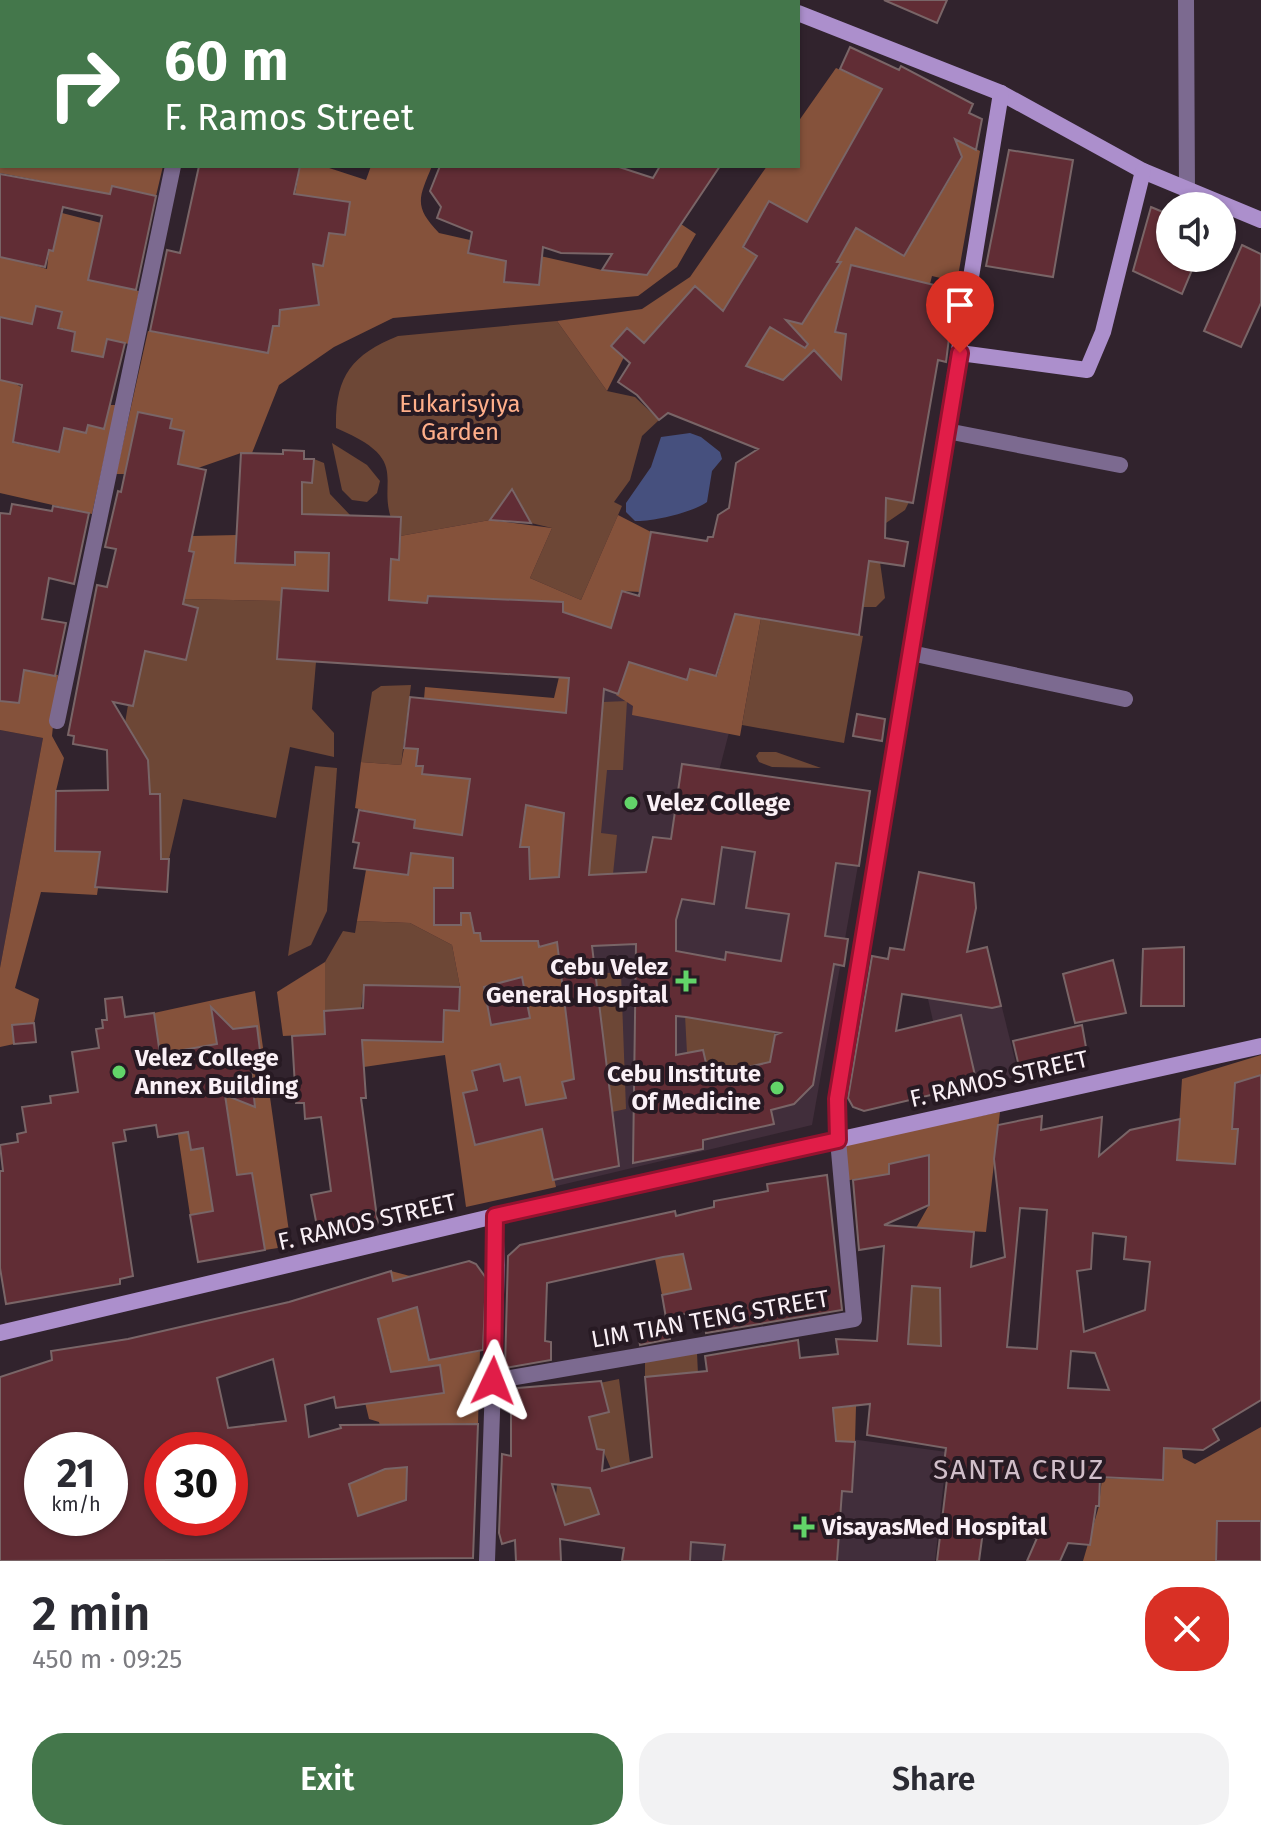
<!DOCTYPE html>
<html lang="en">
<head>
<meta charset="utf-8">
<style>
  body { margin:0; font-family:"Fira Sans",sans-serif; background:#f2f2f3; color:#2b2b33; height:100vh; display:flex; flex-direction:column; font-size:30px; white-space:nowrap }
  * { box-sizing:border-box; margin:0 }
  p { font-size:26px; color:#7c7c81 }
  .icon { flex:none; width:44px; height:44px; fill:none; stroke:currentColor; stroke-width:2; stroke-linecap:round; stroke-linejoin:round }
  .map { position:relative; height:1561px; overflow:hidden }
  .sheet { display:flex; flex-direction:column; background:#fff; flex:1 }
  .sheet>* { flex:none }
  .hud { position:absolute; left:0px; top:0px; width:800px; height:168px; box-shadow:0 2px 6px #0004; background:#44774b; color:#fff; overflow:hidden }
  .tools { position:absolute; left:1156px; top:192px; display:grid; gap:16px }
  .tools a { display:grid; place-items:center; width:80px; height:80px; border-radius:50%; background:#fff; box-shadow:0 2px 6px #0004; font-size:40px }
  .speed { position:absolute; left:24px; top:1432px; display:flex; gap:16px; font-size:40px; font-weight:700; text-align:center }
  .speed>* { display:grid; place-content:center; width:104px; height:104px; border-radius:50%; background:#fff; box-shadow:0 2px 6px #0004; line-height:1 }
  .speed small { font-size:20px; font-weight:400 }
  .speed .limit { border:12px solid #d22; background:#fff; color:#111 }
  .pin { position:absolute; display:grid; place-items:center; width:68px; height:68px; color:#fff; margin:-82px -34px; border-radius:50% 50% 50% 0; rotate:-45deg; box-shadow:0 0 8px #0007 }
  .pin .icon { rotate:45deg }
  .me { position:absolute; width:88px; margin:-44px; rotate:2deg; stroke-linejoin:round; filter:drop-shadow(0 0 6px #0008) }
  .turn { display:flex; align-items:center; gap:28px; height:168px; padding:0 32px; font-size:36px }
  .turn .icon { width:104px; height:104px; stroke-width:2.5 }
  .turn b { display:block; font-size:56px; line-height:68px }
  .round { display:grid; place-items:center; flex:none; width:84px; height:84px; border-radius:32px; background:#f2f2f3 }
  .headline { display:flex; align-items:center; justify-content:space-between; height:136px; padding:0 32px }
  h1 { font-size:48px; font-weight:600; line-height:60px }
  .button { display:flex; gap:16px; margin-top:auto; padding:16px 32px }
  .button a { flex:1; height:92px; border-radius:32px; background:#44774b; color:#fff; font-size:32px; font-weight:600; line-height:92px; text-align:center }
  .button a+a { background:#f2f2f3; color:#2b2b33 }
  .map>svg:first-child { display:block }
  .built { fill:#412e3b }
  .green { fill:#6d4736 }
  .forest { fill:#85523b }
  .water { fill:#46507e }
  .building { fill:#612d35; stroke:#796567; stroke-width:2; fill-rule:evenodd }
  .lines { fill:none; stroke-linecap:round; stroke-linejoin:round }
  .street { stroke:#7c6a90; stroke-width:16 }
  .secondary { stroke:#ac8fcc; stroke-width:16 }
  .route-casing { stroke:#92132f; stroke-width:20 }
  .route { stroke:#e11d48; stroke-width:14 }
  .poi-dot { fill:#62d469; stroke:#271a23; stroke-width:3 }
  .labels { text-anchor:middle; stroke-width:8; stroke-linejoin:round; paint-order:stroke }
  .park-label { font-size:24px; fill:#ffaf8a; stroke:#271a23 }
  .poi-label { font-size:24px; font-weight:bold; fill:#faf0f6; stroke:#271a23; text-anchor:start }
  .street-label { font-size:24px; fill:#faf0f6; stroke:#271a23 }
  .quarter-label { font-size:28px; letter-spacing:2px; fill:#d0bec9; stroke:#271a23 }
</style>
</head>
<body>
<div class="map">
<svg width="1261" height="1561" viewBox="0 0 1261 1561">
  <rect width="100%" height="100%" fill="#31232d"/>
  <!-- built -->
  <g class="built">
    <polygon points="600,688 733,717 719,771 871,792 812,1125 540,1190 530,838"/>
    <polygon points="0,730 43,738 0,968"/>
    <polygon points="987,947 1019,1076 949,1091 920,964"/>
    <polygon points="836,1437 947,1452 935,1561 665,1561 677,1486"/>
  </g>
  <!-- green -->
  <g class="green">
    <path d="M557,321L607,391L635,397L659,420L642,436L630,480L614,502L622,506L581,600L530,578L552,528L531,523L513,489L490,520L400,536C366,484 422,464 336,428C335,377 351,355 398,336Z"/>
    <polygon points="332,443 367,465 380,481 377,493 367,502 352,500 342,490"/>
    <polygon points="314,459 324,463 330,494 351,516 302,514 302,482 312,482"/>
    <polygon points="880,497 909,502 905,510 886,523 886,514 878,506"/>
    <polygon points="869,561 880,562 885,598 876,607 862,607"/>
    <path d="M158,593L184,599L281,601L277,659L316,662L312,709L334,733V757L290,747L276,818L183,799L169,859H161L160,794H150C149,769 143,752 130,730L124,729L128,705L133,706Z"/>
    <polygon points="761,618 863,636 844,743 742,725"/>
    <polygon points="411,685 401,765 361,762 372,692 381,686"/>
    <polygon points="627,701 623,770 607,770 601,833 617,835 613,874 589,875 603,702"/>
    <polygon points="759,752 776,752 821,768 772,767 759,762 756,756"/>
    <polygon points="315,766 337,768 327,911 311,945 288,956"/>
    <polygon points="357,921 410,923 452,945 460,987 364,985 361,1008 324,1011 325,962 343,931 355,933"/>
    <polygon points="595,973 621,973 626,1109 612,1112"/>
    <polygon points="685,1015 775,1033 770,1062 709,1076 703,1050 687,1053"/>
    <polygon points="912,1286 940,1288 941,1346 908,1344"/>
    <polygon points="697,1353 699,1395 692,1373 645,1377 645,1360"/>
    <polygon points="619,1379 630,1463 611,1469 603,1450 577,1448 585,1386"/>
    <polygon points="557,1485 591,1488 597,1510 611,1506 608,1511 565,1525 555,1507"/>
  </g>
  <!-- forest -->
  <g class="forest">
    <polygon points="0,34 2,166 163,166 156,196 112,186 110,194 0,173"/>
    <polygon points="836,68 888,91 807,222 769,201 743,248 820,291 908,138 904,256 957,167 932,127 980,151 957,282 932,276 930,284 851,265 861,338 845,345 841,377 771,391 774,377 704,349 731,318 695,286 644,343 624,357 607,391 557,321 642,309 690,277 767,166 798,166 798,122"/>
    <path d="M300,166H323L366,180L371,166H432C419,198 413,206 439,233L602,270L646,275L681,224L696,234L677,267L638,296L393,318L334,347L279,385L252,453H241L175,476L184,431L170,428L172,420L125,474H116L148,331L268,353Z"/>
    <polygon points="62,213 101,223 89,280 139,291 129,344 107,340 103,357 72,351 75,332 58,327 62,312 37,306 32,325 0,317 0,255 47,269 49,250 53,251"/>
    <polygon points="0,375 21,387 14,443 58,452 64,428 86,433 88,425 104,429 109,405 116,405 92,514 0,493"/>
    <polygon points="618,515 651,532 640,592 622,591 611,628 585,620 570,669 586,674 581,690 598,696 603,702 567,700 558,812 564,813 559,877 535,879 539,946 557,942 574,1079 563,1082 566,1098 551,1100 555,1125 543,1130 556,1187 466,1207 445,1055 364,1067 362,1040 442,1042 443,1010 459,1010 460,987 452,945 410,923 357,921 376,813 355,808 361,762 401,765 404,748 418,749 417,765 423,766 423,774 450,777 451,769 517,776 514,804 545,807 554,712 424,699 425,687 554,698 559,677 563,603 428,596 427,604 375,599 375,594 389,591 391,559 399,559 400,536 490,520 552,528 530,578 581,600"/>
    <polygon points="237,535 295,564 295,552 329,553 328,591 282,588 281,601 184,599 194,552 189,551 192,536"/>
    <polygon points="696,608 761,618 740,736 632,715 633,706 616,695 629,662 686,680 690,669 717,676 732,624 695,613"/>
    <polygon points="0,665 58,675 52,736 64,758 56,791 55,851 103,852 97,895 41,892 15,988 39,999 34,1023 12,1025 14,1044 0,1047 0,968 43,738 0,730"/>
    <polygon points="325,962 325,1034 283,1036 277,992"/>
    <polygon points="255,991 291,1246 265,1250 257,1203 190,1215 174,1108 168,1109 154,1013"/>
    <polygon points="1261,1055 1261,1075 1235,1084 1232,1128 1238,1129 1235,1164 1201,1162 1176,1172 1182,1079"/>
    <polygon points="1000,1112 986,1232 916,1228 929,1205 929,1155 889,1164 890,1194 873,1196 869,1177 844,1181 841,1144"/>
    <polygon points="683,1253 721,1283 662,1295 655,1259"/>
    <polygon points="391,1271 410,1276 427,1351 447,1349 448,1357 480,1351 478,1424 402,1426 401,1467 407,1467 406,1500 358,1516 356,1508 349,1510 346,1455 382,1433 379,1422 369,1419 362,1390 365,1368 389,1361 378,1319 401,1311"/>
    <polygon points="856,1406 855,1442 810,1440 836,1437 835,1424 829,1424 828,1409"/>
    <polygon points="1261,1427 1261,1521 1218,1521 1216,1561 1083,1561 1099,1506 1102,1478 1163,1480 1165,1434 1180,1435 1183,1458 1195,1464"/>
  </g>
  <!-- water -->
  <path class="water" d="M690,433L701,437L720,452L722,459L712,471L707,502C694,512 652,522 635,521L626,512V503L651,467L661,437Z"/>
  <!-- building -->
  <g class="building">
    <polygon points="884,0 947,0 937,23"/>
    <path d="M850,47L899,70L901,66L973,104L969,113L982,119L976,150L955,139L962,157L904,256L856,228L837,262H841L802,324L786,320L808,344L805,348L770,327L746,366L783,380L814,350L841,379L846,334L835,332L851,265L955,290L946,362L938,360L913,503L886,498L885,538L908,542L904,566L869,561L859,635L735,614L716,676L690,669L687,680L629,662L618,694L604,689L589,875L646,872L653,837L671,839L682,764L870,791L859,866L836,863L825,936L848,939L844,966L834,964L813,1085L794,1104L771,1110L774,1124L703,1140V1149L633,1163L636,944L592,946L619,1166L553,1180L542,1129L475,1145L463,1093L477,1090L472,1071L500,1064L504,1081L520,1077L526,1105L566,1098L562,1082L574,1079L557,942L539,947L538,941H481L480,933H474L470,913H461V925H434V888H453V858L411,853L408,875L354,868L359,843L353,842L359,810L415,820L414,828L462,835L470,779L422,774L423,766H416L418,749L404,748L410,697L566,713L569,678L277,659L282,588L328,591L329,553L295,552V565L235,563L241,453L283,454V450L304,451V459H314L312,483L302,482V514L401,517L399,560L391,559L389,600L427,603L428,596L563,602V612L611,628L622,591L639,596L651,532L707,541L708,537H713L718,515L729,508L736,463L758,449L668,413L659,420L637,395L618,382L630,363L611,346L627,328L644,343L695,286L723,311L757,256L743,247L769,201L807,222L882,89L840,69ZM526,805L564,813L559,877L530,879L529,847H520ZM722,847L755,852L746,908L789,914L781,961L726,952L725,960L676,951V920L682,899L714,904ZM676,1016L686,1017L780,1033L775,1035L770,1062L709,1076L703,1050L676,1055Z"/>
    <polygon points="1009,150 1073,160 1053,277 986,266"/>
    <polygon points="199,166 300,166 294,194 350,202 345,235 329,233 323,266 313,264 319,305 280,310 279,326 273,326 268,353 150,331 167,250 180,253"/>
    <polygon points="440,166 616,166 653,178 660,166 720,166 647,275 602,270 612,254 561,253 543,247 539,285 504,282 506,261 468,253 472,232 437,218 441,207 430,191"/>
    <polygon points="0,174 110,194 112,186 156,196 136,290 88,280 102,216 80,211 63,207 53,251 49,250 45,267 0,257"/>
    <polygon points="1151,207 1170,215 1170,258 1197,258 1182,294 1133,271"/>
    <polygon points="1242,245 1261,254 1261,303 1241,347 1204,331"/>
    <polygon points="36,306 62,312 58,328 75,332 72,351 103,357 107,339 125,343 104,429 88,425 86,433 64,428 59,452 13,442 22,385 0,380 0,317 32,324"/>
    <polygon points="138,412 172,419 170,428 184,431 178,464 206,470 189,551 194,552 183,604 198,608 186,660 145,651 133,706 113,702 148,760 150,794 160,794 161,859 169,859 167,892 95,887 100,852 55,851 56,791 108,790 107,750 73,744 74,736 68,735 97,585 107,587 116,549 105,547 118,491 121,492"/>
    <polygon points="512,489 531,523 490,520"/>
    <polygon points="12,504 52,511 53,506 89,513 74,584 49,578 42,619 66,623 55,676 24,670 19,703 0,701 0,513 10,514"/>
    <polygon points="857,714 885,719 882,741 853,736"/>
    <polygon points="919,872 974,883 976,908 967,952 987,947 1001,1006 992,1008 902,994 896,1031 961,1015 977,1084 864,1111 853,1107 848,1098 872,956 888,959 890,948 904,950"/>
    <polygon points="1184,947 1184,1006 1141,1006 1143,949"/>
    <polygon points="1113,960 1126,1013 1075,1023 1063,974"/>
    <polygon points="522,977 530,1018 491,1025 484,987"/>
    <polygon points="364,985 460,987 459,1011 444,1010 443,1042 362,1040 366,1098 361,1098 378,1225 319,1237 311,1195 331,1191 321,1117 305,1119 304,1103 296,1103 292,1036 325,1034 324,1011 363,1008"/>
    <polygon points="122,997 125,1017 154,1013 160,1054 217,1044 211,1007 233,1029 257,1026 261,1059 250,1060 255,1107 225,1095 237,1175 252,1173 265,1250 198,1262 190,1215 213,1211 203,1148 191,1150 188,1132 158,1137 156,1125 124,1130 126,1141 113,1143 133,1276 120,1279 120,1284 6,1304 0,1268 0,1171 3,1171 0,1145 18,1142 17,1134 26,1132 22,1107 51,1103 50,1096 78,1092 72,1052 99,1048 96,1029 103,1028 102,1020 107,1020 105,999"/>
    <polygon points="34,1023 36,1042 14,1044 12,1025"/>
    <polygon points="1082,1025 1087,1053 1064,1061 1065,1065 1021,1075 1013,1041"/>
    <path d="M1261,1075V1400L1213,1429L1219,1440L1203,1450L1164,1448L1163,1480L1100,1477L1099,1506H1096L1090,1545L1068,1543L1060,1561H1027L1037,1538L983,1531L979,1561H937L947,1479L942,1478L946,1448L867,1435L870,1404L833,1408L836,1441L855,1442L852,1492L842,1491L837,1561H723L725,1545L691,1542L690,1561H622L624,1548L560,1539L561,1561H516L515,1540L502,1544L499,1533L502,1454L511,1456V1399L518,1388L601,1381L609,1412L589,1417L597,1449L604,1450L602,1471L652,1457L645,1377L707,1371L705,1356L798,1340L800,1358L838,1354L836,1339L877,1341L884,1246L859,1250L853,1180L889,1174V1164L929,1155V1205L884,1225L974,1232L971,1267L1005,1257L994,1159L998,1125L1042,1116L1041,1130L1102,1117L1099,1156L1130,1130L1180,1119L1177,1160L1235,1164L1238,1129H1232L1235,1083ZM1020,1208L1047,1210L1037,1349L1007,1347ZM1093,1233L1126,1237L1124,1259L1150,1262L1145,1310L1084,1332L1077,1271L1091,1269ZM912,1286L940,1288L941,1346L908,1344ZM1071,1351L1095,1353L1109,1390L1068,1388ZM552,1484L590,1488L599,1514L565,1525Z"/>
    <polygon points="827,1175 842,1310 706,1333 703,1310 666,1318 662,1295 691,1289 683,1254 663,1257 547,1283 545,1341 551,1342 551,1360 505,1368 508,1256 520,1245 675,1211 676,1216 692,1212 714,1207 714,1201 768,1191 767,1184"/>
    <path d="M469,1261L476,1264L486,1278L483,1350L429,1360L417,1307L378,1319L391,1372L440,1365L444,1393L336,1408L334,1397L305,1405L309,1437L341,1428L340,1425L478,1424L473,1558L0,1561V1377L52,1360L51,1351L128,1339L289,1302L391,1271L393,1281ZM273,1359L286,1421L228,1428L217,1378ZM42,1450H110V1518H42ZM162,1450H230V1518H162ZM407,1467L406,1500L358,1516L349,1484L385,1469Z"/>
    <polygon points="668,1322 670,1339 640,1345 637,1327"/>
    <polygon points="1217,1521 1261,1521 1261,1561 1216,1561"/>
  </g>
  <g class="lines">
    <!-- street -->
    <g class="street">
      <polyline points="1186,0 1187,190"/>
      <polyline points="207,2 207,0"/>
      <polyline points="947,431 1120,465"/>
      <polyline points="911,653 1125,699"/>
      <polyline points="57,721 173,166"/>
      <polyline points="493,1381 854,1319 838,1140"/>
      <polyline points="487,1561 497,1265 495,1216"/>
    </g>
    <!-- secondary -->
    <g class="secondary">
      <polyline points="763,0 769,2"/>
      <polyline points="798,13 1001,93 1143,171 1261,220"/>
      <polyline points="960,353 1087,370 1103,332 1143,171"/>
      <polyline points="838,1140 837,1099 1001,93"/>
      <polyline points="0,1333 495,1216 1261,1046"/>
    </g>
  </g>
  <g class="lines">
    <defs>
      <polyline id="route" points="493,1381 495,1216 838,1140 837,1099 960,353"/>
    </defs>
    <!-- route casing -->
    <use href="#route" class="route-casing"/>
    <!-- route -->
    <use href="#route" class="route"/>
  </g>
  <!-- markers -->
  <g class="poi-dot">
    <circle cx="631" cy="803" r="8"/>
    <path d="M682 969h8v8h8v8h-8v8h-8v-8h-8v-8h8z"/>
    <circle cx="119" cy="1072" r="8"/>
    <circle cx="777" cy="1088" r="8"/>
    <path d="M800 1515h8v8h8v8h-8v8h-8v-8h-8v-8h8z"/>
  </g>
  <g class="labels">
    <!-- park labels -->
    <g class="park-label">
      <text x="460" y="412">Eukarisyiya<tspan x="460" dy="28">Garden</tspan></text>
    </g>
    <!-- poi labels -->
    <g class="poi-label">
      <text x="647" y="811">Velez College</text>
      <text x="668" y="975" text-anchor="end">Cebu Velez<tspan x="668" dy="28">General Hospital</tspan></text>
      <text x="135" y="1066">Velez College<tspan x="135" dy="28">Annex Building</tspan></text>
      <text x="761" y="1082" text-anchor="end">Cebu Institute<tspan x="761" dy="28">Of Medicine</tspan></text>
      <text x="822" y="1535">VisayasMed Hospital</text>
    </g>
    <!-- street labels -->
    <g class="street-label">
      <text transform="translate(999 1079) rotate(-13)" y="8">F. RAMOS STREET</text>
      <text transform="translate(367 1222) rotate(-13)" y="8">F. RAMOS STREET</text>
      <text transform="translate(710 1319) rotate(-10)" y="8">LIM TIAN TENG STREET</text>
    </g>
    <!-- quarter labels -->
    <g class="quarter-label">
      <text x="1019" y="1479">SANTA CRUZ</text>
    </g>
  </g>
</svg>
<div class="tools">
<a><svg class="icon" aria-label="sound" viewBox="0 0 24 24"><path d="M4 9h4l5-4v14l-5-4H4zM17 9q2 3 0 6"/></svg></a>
</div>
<div class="speed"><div>21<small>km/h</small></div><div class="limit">30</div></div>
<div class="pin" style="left:960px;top:353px;background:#d93025"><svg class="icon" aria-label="arrive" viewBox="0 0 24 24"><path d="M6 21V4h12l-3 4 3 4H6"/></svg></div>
<svg class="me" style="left:493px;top:1381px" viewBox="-20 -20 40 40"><path d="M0-17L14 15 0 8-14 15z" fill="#e11d48" stroke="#fff" stroke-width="4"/></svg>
<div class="hud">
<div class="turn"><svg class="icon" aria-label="right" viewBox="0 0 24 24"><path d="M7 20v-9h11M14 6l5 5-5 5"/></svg><div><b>60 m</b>F. Ramos Street</div></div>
</div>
</div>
<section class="sheet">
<div class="headline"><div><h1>2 min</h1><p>450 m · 09:25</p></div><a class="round" style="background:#d93025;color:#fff"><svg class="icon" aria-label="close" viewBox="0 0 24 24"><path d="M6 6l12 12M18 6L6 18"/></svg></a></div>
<div class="button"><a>Exit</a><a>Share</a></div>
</section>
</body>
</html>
